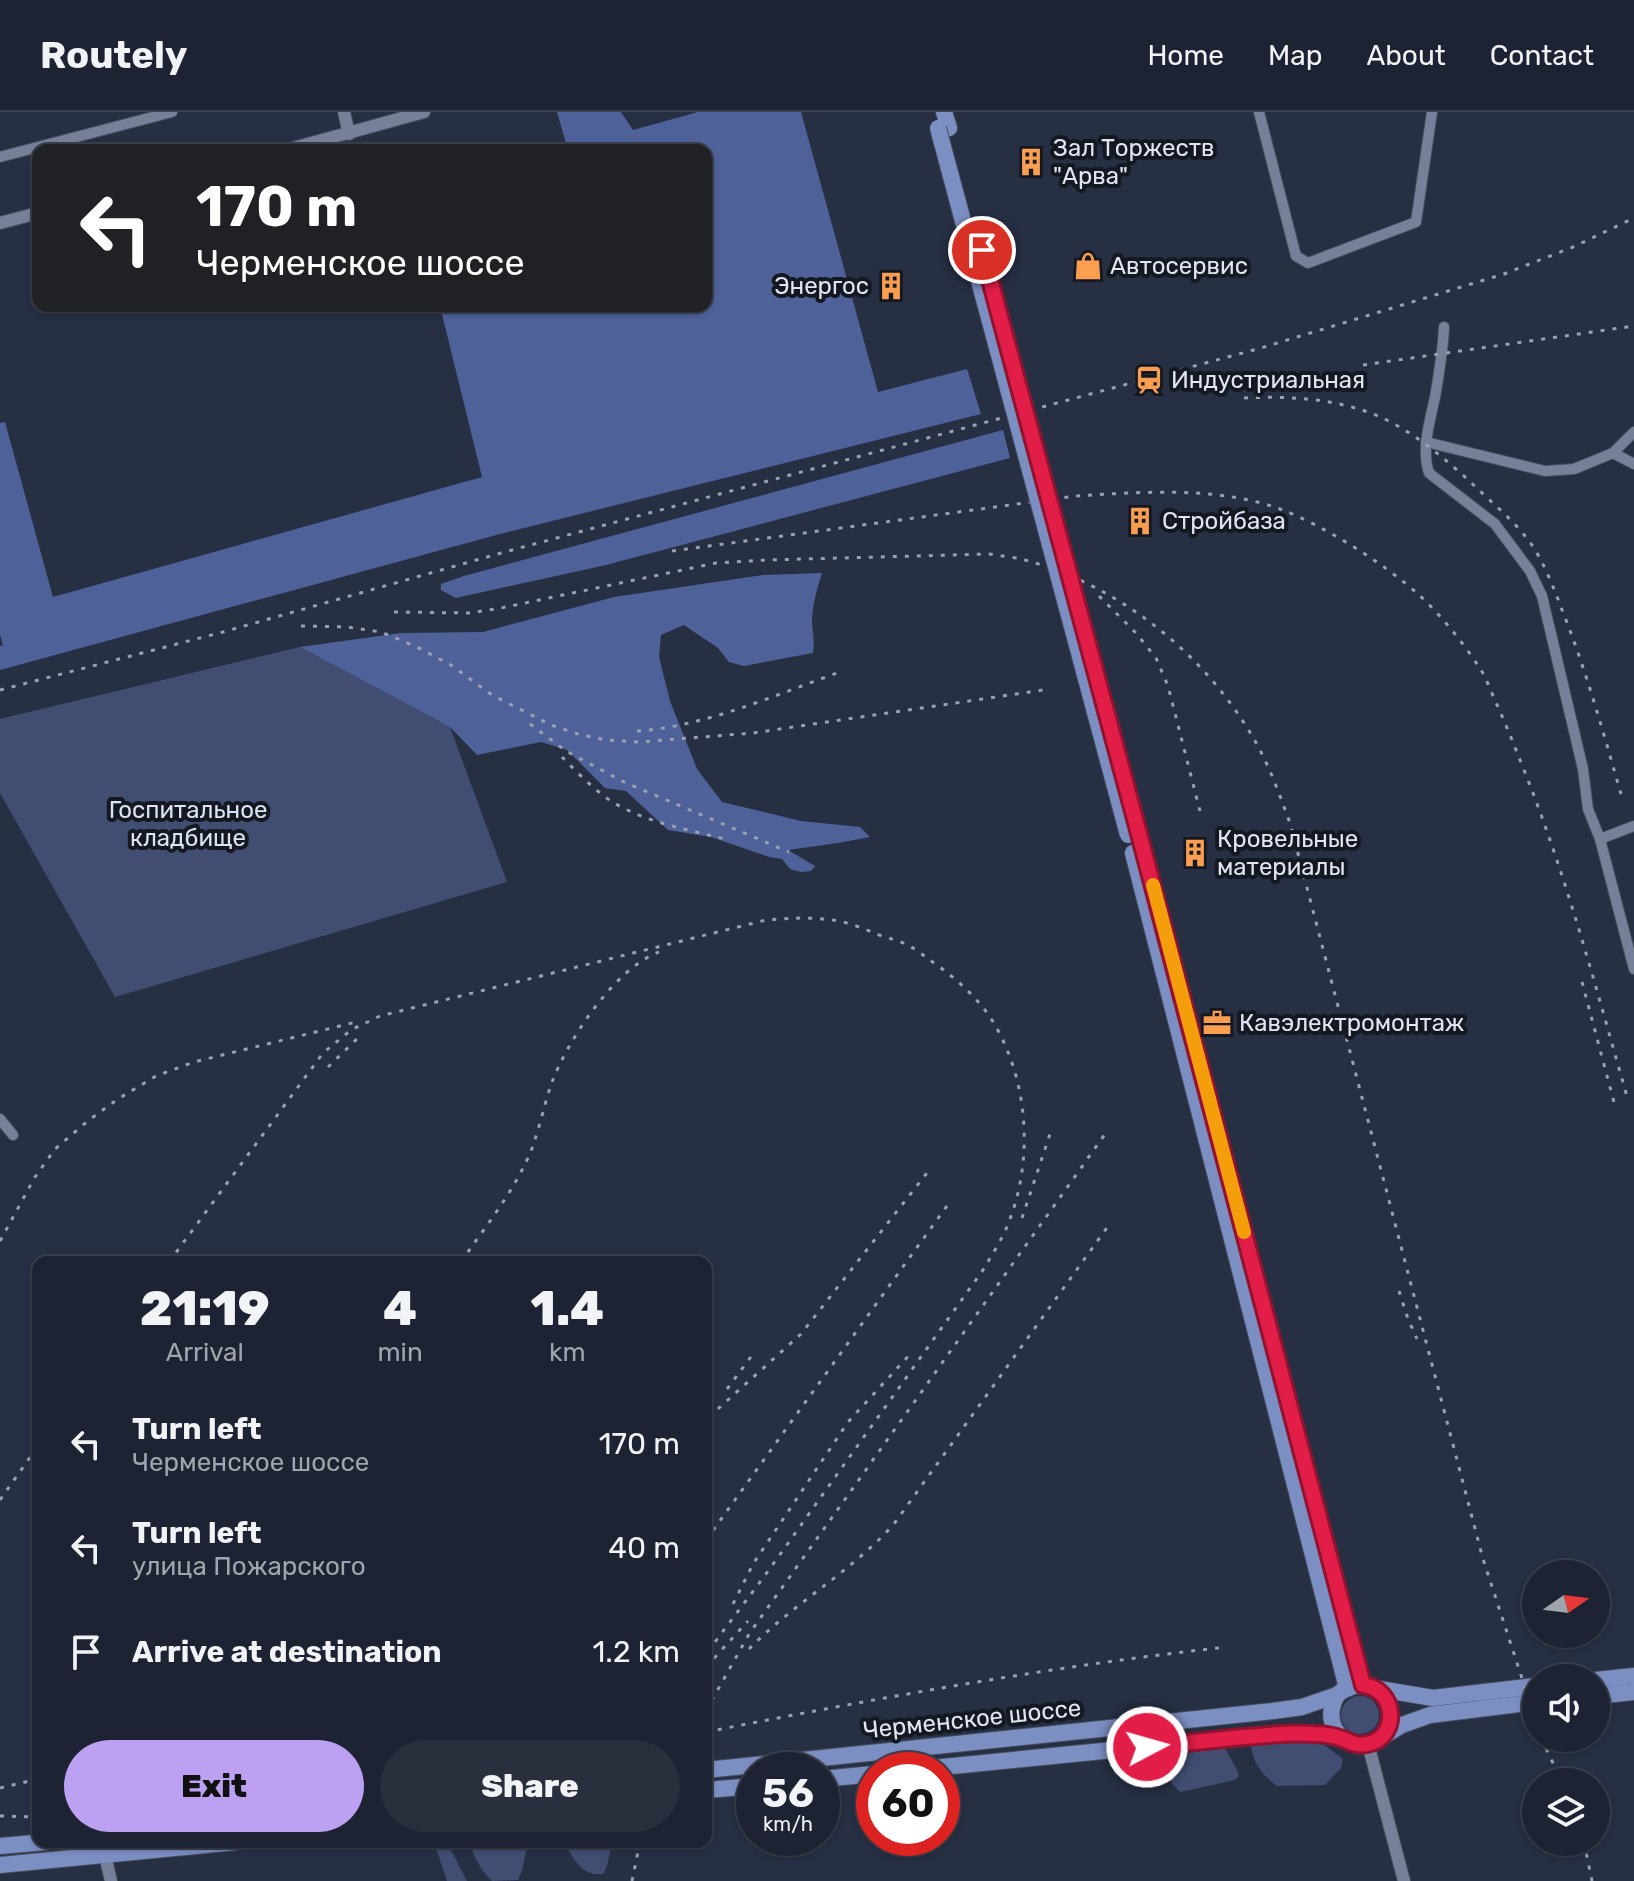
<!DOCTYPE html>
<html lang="en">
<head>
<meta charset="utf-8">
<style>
  body { margin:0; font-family:Rubik,sans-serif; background:#2a2f3e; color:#f1f3f6; height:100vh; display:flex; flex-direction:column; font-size:30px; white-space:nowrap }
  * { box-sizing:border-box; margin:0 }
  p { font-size:26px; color:#a0a4ac }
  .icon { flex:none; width:44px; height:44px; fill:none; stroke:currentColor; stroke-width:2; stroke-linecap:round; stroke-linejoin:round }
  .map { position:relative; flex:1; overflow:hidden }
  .drawer { position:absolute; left:32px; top:1144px; width:680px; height:592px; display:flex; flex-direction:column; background:#1d2332; border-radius:16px; box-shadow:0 2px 6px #0004,0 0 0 2px #3b404d }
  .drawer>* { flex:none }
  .hud { position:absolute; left:32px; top:32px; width:680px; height:168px; border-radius:16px; box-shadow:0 2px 6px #0004,0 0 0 2px #3b404d; background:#202124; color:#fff; overflow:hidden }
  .needle { width:52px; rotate:76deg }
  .fabs { position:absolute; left:1522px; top:1448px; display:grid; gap:16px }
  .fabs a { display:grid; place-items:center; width:88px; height:88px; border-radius:50%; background:#1d2332; box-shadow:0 2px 6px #0004,0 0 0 2px #3b404d; font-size:40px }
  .speed { position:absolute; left:736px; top:1640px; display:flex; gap:16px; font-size:40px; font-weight:700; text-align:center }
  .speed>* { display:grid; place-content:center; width:104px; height:104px; border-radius:50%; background:#1d2332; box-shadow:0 2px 6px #0004,0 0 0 2px #3b404d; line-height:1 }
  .speed small { font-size:20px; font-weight:400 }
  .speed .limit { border:12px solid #d22; background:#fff; color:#111 }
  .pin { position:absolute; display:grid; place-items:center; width:68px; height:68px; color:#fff; margin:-34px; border:4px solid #fff; border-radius:50%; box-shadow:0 2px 8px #0007 }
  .me { position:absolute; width:88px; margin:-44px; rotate:84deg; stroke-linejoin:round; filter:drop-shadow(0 0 6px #0008) }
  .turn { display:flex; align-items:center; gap:28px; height:168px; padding:0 32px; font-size:36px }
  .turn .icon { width:104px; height:104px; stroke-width:2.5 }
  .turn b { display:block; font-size:56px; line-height:68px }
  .eta { display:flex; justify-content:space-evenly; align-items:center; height:136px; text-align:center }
  .eta b { font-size:48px; font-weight:800; line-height:56px }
  .button { display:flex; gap:16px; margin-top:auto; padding:16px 32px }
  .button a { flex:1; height:92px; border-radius:48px; background:#bca0f2; color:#111; font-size:32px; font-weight:800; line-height:92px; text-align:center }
  .button a+a { background:#2a2f3e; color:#f1f3f6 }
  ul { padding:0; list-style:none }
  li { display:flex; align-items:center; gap:24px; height:104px; padding:0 32px }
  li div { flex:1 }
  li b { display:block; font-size:30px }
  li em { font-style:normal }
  header { display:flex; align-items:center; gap:48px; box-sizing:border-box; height:112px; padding:0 40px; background:#1d2332; border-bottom:2px solid #3b404d }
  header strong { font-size:38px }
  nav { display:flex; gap:44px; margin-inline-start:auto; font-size:28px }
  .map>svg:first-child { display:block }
  .green { fill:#414e72 }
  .forest { fill:#4e6299 }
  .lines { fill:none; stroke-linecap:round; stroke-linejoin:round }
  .minor-casing { stroke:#464d5e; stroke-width:12 }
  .tertiary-casing { stroke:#464d5e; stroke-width:14 }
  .primary-casing { stroke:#464d5e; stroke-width:18 }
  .minor { stroke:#778098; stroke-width:10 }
  .tertiary { stroke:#778098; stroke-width:12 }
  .primary { stroke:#7c8fc3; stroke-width:16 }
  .rail { stroke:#9aa0b0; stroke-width:3; stroke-dasharray:4 8; stroke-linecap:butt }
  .primary-bridge-casing { stroke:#464d5e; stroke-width:18; stroke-linecap:butt }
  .primary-bridge { stroke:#7c8fc3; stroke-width:16 }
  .route-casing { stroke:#92132f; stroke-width:20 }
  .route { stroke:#e11d48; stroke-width:14 }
  .slow { stroke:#f59e0b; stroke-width:14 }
  .labels { text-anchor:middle; stroke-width:8; stroke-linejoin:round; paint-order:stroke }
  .poi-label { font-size:24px; fill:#e0e5f3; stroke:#141821; text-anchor:start }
  .park-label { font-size:24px; fill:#dce3f4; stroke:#141821 }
  .street-label { font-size:24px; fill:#e0e5f3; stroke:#141821 }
</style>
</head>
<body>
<header>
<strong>Routely</strong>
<nav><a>Home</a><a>Map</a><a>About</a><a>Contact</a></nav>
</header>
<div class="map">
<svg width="1634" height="1769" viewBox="0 0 1634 1769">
  <rect width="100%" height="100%" fill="#272f43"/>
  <!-- green -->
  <g class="green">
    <polygon points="300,535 450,615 507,770 115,885 0,681 0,607"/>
    <circle cx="1360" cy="1603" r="19"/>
    <path d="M1306,1627L1326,1634L1343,1647L1341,1656L1325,1673L1277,1674C1262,1663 1251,1649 1251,1630Z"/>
    <path d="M1222,1631L1237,1658L1239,1664L1235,1668L1181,1680C1169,1672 1163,1655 1157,1642Z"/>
    <polygon points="434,1730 440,1730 452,1740 467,1769 447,1769"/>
    <path d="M469,1730H528L522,1759L518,1768L492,1769C480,1758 474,1744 469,1730Z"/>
    <path d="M563,1730H612L607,1754L603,1762C581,1765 574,1746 563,1730Z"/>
  </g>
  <!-- forest -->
  <g class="forest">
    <polygon points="557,0 621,0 633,18 698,0 801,0 878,280 967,257 981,302 500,422 0,558 0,534 3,533 0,523 0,311 5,310 53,485 482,365 440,194 706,194 706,38 568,38"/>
    <polygon points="1003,318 1010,346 606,453 456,486 441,478 441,472 464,464"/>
    <path d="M822,461C817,477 813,491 812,507C812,519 815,528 813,541L744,554L729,550L718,536L684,513L661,523L659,545L670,589L697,657L722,690L801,709L860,715L870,725L838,731L788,738L815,754L811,759L801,760L790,757L782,747L769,745L711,725L668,718L626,679L605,676L567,638L541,630L477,643L450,615L300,535L401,521L483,520L614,485L763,463Z"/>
  </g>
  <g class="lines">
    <defs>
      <g id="minor">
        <polyline points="1259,0 1296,144 1308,151 1416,110 1432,0"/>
        <polyline points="0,45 172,0"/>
        <path d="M1444,215C1443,239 1439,262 1435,285C1430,309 1421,337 1429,361L1495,412L1530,459L1542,484L1583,657L1588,697L1600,727L1634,857"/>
        <polyline points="1426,330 1545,359 1574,357 1613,341 1634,320"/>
        <polyline points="1613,341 1634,352"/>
        <polyline points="1600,727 1634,714"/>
        <polyline points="0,1007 13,1023"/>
      </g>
      <g id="tertiary">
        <polyline points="344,0 349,22"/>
        <polyline points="286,38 424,0"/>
        <polyline points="0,111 38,101"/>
        <polyline points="1368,1632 1404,1769"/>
        <polyline points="102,1730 111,1769"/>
      </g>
      <g id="primary">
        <polyline points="944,0 949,16"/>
        <polyline points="1138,718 1363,1573"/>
        <polyline points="1133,741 1347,1576"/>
        <polyline points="1596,1568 1634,1564"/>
        <path d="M1371,1574C1391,1585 1396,1606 1382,1624"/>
        <path d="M1337,1583C1328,1599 1329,1614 1343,1627"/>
        <polyline points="1596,1584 1634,1580"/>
        <polyline points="706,1658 1273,1599 1302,1595 1337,1583 1342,1579 1356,1573 1433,1586 1536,1574"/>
        <polyline points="912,1658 1274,1622 1316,1622 1343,1627 1356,1633 1364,1633 1372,1631 1402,1613 1430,1603 1536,1590"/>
        <polyline points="822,1667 874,1662"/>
        <polyline points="706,1678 754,1674"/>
        <polyline points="0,1734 46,1730"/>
        <polyline points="0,1753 236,1730"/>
      </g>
    </defs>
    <!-- minor casing -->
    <use href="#minor" class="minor-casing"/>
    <!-- tertiary casing -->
    <use href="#tertiary" class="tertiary-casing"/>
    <!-- primary casing -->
    <use href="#primary" class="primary-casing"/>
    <!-- minor -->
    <use href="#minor" class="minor"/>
    <!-- tertiary -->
    <use href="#tertiary" class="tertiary"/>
    <!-- primary -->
    <use href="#primary" class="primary"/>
    <!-- rail -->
    <g class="rail">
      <polyline points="1363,253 1634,214"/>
      <path d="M1244,286C1284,284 1326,286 1365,299C1407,313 1447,348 1479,378C1500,398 1522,416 1537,441C1549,462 1557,485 1566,508C1588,565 1604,623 1621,682"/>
      <path d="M672,439L1076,384C1142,380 1217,374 1280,397C1323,413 1385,452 1419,483C1441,503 1465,533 1481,558C1486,566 1490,577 1494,586C1504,608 1513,630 1522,653C1566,762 1596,876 1628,988"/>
      <polyline points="1099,484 1136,521 1156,546 1168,574 1200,699"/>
      <path d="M394,500L470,501L501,496L716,451L767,448L989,442C1001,444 1014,445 1025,448C1119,474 1201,539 1251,622C1268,650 1279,681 1290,711L1483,1447L1536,1609"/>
      <polyline points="301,514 347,515 381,520 415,534 451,553 492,583 551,613 578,622 606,628 639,630 753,621 1043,578"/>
      <polyline points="0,578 223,520 501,441 1261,236 1504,162 1573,135 1634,106"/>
      <polyline points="530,612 566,639 624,670 789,740"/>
      <path d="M637,619C709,614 776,582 843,559"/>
      <path d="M562,645C576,659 591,675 608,687C642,710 686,717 725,727"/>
      <polyline points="1582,870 1615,994"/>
      <polyline points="328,955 360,924"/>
      <polyline points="1022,1106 1050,1022"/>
      <polyline points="0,1129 35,1065 55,1037 89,1008 118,987 156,964 194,950 356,910"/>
      <path d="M169,1150L323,941L351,918L380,904L766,808C789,806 811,805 833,808C848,810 865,817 879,823C889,826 899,829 908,833C915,837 922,842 928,847C951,862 974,882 990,905C1027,962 1034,1041 1011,1104C1005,1123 993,1141 983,1158L766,1462L706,1542"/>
      <path d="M461,1150C483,1118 508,1087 525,1052C537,1030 543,995 552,970C568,928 615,856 659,840"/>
      <polyline points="1399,1179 1408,1207 1417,1227"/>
      <polyline points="727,1277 753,1242"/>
      <polyline points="709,1305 801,1222 930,1057"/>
      <polyline points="0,1388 38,1334"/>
      <polyline points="706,1428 949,1091"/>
      <polyline points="733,1492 753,1452 848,1310 913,1239"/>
      <path d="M749,1537C794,1491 851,1460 894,1412L1111,1110"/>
      <polyline points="706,1555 748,1509"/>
      <polyline points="706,1599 749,1522 1108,1018"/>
      <path d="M706,1620C879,1586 1052,1554 1227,1535"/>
      <polyline points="1541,1626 1562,1670"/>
      <polyline points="0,1676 38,1667"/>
      <polyline points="0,1704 38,1705"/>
      <polyline points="1584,1730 1592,1769"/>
      <polyline points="632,1769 640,1730"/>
    </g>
    <defs>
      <polyline id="primary-bridge" points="938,16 1128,723"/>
    </defs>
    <!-- primary-bridge casing -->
    <use href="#primary-bridge" class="primary-bridge-casing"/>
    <!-- primary-bridge -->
    <use href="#primary-bridge" class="primary-bridge"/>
  </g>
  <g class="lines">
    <defs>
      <path id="route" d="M982,138L1138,718L1363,1573C1397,1577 1400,1626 1367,1632C1357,1634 1352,1631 1343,1627C1335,1624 1322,1622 1313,1622C1286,1620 1260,1624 1233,1626C1204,1629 1176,1632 1147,1635"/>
    </defs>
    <!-- route casing -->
    <use href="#route" class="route-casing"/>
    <!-- route -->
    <use href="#route" class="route"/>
    <!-- slow -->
    <polyline class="slow" points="1153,773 1244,1120"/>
  </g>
  <!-- icons -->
  <defs>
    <symbol id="building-bare" viewBox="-9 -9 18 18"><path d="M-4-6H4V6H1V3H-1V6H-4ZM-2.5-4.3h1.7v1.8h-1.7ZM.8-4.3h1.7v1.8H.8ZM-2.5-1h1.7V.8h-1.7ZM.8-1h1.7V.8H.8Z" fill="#fb9e51" stroke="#141821" stroke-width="2.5" paint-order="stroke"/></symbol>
    <symbol id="shop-bare" viewBox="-9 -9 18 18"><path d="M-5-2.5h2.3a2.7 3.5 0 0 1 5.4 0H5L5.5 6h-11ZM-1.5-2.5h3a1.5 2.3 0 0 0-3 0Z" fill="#fb9e51" stroke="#141821" stroke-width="2.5" paint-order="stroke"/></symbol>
    <symbol id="station-bare" viewBox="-9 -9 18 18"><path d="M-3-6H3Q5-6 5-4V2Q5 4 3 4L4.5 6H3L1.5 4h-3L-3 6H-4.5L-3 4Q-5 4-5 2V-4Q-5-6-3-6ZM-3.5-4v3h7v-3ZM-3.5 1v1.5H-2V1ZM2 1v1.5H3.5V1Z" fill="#fb9e51" stroke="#141821" stroke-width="2.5" paint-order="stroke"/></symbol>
    <symbol id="office-bare" viewBox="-9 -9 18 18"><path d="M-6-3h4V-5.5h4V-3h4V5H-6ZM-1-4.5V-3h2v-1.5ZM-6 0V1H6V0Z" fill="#fb9e51" stroke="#141821" stroke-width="2.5" paint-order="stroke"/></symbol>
  </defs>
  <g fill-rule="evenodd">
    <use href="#building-bare" x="1011" y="30" width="40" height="40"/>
    <use href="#shop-bare" x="1068" y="134" width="40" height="40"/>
    <use href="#building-bare" x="871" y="154" width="40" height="40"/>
    <use href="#station-bare" x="1129" y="248" width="40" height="40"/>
    <use href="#building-bare" x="1120" y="389" width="40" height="40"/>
    <use href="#building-bare" x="1175" y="721" width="40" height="40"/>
    <use href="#office-bare" x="1197" y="891" width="40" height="40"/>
  </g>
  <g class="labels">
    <!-- poi labels -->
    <g class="poi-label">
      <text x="1053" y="44">Зал Торжеств<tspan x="1053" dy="28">"Арва"</tspan></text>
      <text x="1110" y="162">Автосервис</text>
      <text x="869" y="182" text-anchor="end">Энергос</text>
      <text x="1171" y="276">Индустриальная</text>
      <text x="1162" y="417">Стройбаза</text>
      <text x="1217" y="735">Кровельные<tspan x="1217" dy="28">материалы</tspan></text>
      <text x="1239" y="919">Кавэлектромонтаж</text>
    </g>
    <!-- park labels -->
    <g class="park-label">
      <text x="188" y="706">Госпитальное<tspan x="188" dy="28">кладбище</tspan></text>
    </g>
    <!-- street labels -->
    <g class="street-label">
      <text transform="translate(972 1607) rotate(-6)" y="8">Черменское шоссе</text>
    </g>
  </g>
</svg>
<div class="fabs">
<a><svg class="needle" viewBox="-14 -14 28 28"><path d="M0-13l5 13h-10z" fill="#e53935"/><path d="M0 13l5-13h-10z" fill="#a0a4ac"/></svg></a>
<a><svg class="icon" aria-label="sound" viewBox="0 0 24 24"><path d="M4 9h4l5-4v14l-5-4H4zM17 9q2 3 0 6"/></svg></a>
<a><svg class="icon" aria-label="layers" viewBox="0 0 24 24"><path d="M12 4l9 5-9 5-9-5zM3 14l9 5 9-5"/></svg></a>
</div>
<div class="speed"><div>56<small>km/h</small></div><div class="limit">60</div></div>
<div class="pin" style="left:982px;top:138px;background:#d93025"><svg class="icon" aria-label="arrive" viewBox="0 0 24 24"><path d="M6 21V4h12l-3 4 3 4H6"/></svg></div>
<svg class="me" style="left:1147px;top:1635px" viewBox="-20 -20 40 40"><circle r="17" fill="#e11d48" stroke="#fff" stroke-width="3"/><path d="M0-11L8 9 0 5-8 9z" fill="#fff"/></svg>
<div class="hud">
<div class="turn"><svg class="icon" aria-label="left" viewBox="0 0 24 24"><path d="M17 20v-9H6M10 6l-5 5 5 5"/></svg><div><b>170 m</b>Черменское шоссе</div></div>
</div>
<section class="drawer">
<div class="eta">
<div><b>21:19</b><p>Arrival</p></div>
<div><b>4</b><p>min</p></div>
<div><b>1.4</b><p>km</p></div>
</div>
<ul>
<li><svg class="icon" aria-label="left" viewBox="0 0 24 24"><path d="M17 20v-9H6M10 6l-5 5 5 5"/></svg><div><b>Turn left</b><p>Черменское шоссе</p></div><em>170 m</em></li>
<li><svg class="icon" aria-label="left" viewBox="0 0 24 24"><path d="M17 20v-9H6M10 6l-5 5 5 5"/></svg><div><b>Turn left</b><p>улица Пожарского</p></div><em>40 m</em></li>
<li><svg class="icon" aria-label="arrive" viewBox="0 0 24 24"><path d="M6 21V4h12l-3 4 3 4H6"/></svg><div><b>Arrive at destination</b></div><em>1.2 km</em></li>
</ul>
<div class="button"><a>Exit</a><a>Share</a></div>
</section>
</div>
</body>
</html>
